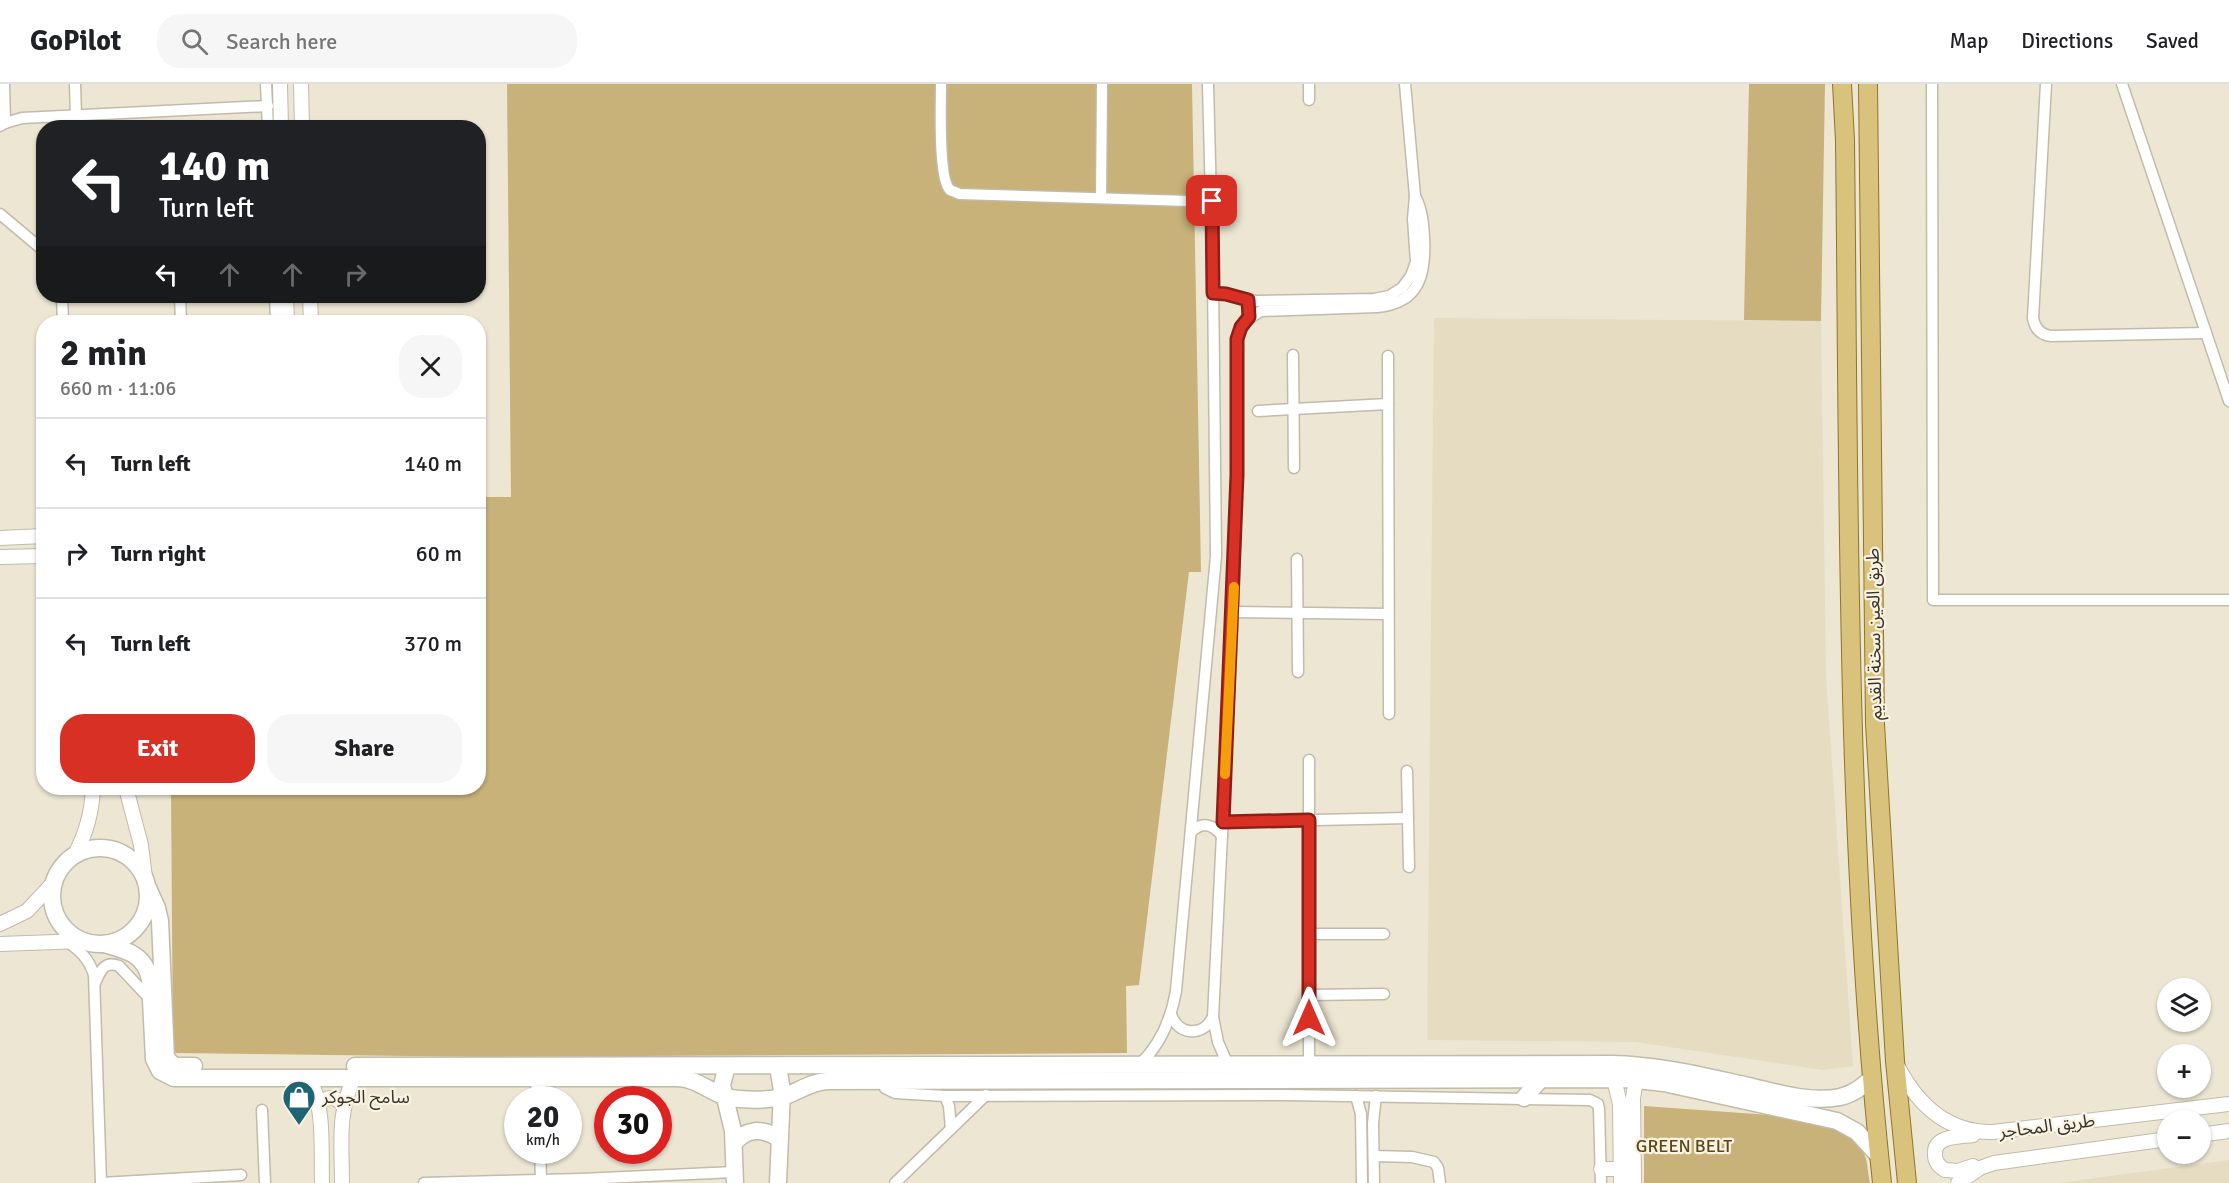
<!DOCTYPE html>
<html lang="en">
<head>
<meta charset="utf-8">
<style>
  body { margin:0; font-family:Signika,"Noto Sans Arabic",sans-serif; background:#f6f6f6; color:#202124; height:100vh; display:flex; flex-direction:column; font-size:22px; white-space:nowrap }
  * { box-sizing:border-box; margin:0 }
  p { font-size:20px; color:#757577 }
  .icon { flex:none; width:33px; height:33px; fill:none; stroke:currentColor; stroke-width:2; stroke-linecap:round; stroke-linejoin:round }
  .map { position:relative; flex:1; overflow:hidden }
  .side { position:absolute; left:36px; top:231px; width:450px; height:480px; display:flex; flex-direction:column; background:#fff; border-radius:24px; box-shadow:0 2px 4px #0004 }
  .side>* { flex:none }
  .hud { position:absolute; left:36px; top:36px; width:450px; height:183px; border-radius:24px; box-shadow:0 2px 4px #0004; background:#202124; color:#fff; overflow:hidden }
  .buttons { position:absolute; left:2157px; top:894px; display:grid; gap:12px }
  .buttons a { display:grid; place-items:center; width:54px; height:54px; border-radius:50%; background:#fff; box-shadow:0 2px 4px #0004; font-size:30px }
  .speed { position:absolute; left:504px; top:1002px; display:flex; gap:12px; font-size:30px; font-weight:700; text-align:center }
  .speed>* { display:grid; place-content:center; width:78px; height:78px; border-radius:50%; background:#fff; box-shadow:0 2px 4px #0004; line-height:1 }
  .speed small { font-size:15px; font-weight:400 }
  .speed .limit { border:9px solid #d22; background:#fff; color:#111 }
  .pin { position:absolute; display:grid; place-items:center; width:51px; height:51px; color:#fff; margin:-26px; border-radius:12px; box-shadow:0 3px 9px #0006 }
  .me { position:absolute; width:66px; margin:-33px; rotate:0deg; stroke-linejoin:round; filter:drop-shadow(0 0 4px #0008) }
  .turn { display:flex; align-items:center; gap:21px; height:126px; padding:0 24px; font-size:27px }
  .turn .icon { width:78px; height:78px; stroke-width:2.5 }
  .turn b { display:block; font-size:42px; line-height:51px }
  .lanes { display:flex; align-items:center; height:57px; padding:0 24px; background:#0003; justify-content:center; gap:30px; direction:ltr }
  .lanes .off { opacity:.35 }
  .round { display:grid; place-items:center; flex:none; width:63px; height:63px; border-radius:24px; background:#f6f6f6 }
  .overview { display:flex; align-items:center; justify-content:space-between; height:102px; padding:0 24px }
  h1 { font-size:36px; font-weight:700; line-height:45px }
  .cta { display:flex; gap:12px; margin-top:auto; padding:12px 24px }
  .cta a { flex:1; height:69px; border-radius:24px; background:#d93025; color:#fff; font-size:24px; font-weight:700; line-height:69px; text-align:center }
  .cta a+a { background:#f6f6f6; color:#202124 }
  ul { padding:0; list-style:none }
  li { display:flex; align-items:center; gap:18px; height:90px; padding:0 24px; border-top:2px solid #e0e0e0 }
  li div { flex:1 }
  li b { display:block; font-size:22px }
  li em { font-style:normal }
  header { display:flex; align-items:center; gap:36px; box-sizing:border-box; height:84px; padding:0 30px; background:#fff; border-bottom:2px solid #e0e0e0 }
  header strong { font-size:28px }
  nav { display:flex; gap:33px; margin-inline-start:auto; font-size:21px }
  .search { width:420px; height:54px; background:#f6f6f6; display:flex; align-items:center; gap:15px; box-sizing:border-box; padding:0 21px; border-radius:24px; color:#757577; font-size:22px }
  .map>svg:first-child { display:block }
  .built { fill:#e5dcc2 }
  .green { fill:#c8b279 }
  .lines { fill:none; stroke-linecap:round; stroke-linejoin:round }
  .minor-casing { stroke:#c1bba9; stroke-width:13 }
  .tertiary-casing { stroke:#c1bba9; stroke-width:16 }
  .secondary-casing { stroke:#c1bba9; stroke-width:19 }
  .primary-casing { stroke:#8e7627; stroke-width:20 }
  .minor { stroke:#fff; stroke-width:10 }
  .tertiary { stroke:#fff; stroke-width:14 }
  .secondary { stroke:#fff; stroke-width:16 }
  .primary { stroke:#d8c27c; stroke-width:18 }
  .route-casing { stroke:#8d1f18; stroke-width:15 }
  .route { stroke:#d93025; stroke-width:10 }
  .slow { stroke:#f59e0b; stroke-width:10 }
  .labels { text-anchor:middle; stroke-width:4.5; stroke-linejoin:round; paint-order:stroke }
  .street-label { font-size:18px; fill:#36342c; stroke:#faf3e1 }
  .poi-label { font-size:18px; fill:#36342c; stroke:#faf3e1; text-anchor:start }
  .park-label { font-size:18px; fill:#594819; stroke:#faf3e1 }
</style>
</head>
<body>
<header>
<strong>GoPilot</strong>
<div class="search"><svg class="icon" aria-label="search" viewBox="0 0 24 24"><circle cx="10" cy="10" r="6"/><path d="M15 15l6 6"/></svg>Search here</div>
<nav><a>Map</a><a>Directions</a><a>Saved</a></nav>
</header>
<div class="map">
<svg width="2229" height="1099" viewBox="0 0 2229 1099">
  <rect width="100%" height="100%" fill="#ede6d3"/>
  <!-- built -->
  <g class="built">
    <polygon points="1434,234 1821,237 1826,593 1853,982 1823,986 1636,958 1427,956"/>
    <polygon points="2229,1076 2229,1099 2059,1099"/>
  </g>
  <!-- green -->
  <g class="green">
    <polygon points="507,0 1192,0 1201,488 1189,488 1139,901 1126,902 1127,969 486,973 173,969 171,704 478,704 478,536 482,536 482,413 511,413"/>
    <polygon points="1749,0 1825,0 1821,237 1744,236"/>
    <path d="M1644,1022L1811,1034C1831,1042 1860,1052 1866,1075C1868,1083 1868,1091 1870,1099H1644Z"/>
  </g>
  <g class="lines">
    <defs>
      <g id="minor">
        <polyline points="4,0 5,39"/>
        <polyline points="75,0 76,32"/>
        <polyline points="266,0 268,44"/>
        <path d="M941,0C941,19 938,95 950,106C952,107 958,109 959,110L1188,117"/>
        <polyline points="1309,0 1309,16"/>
        <polyline points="1932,0 1933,516 2229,516"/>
        <path d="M2046,0L2033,234C2035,245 2041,251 2051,252L2206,249"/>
        <polyline points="2122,0 2229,317"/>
        <polyline points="0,42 5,39 22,34 268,22"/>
        <polyline points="1101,114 1102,0"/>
        <polyline points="0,130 44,167"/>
        <polyline points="1213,209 1226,210 1256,217 1374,215 1389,212 1402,204 1411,192 1416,178 1413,135 1415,112 1405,0"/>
        <polyline points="62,212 63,238"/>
        <polyline points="180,212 181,238"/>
        <polyline points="275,212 276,238"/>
        <polyline points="1293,271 1294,384"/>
        <polyline points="1388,272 1389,630"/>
        <polyline points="1258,327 1388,320"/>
        <polyline points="1297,475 1298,588"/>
        <polyline points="1233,528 1388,530"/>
        <polyline points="1407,687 1409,783"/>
        <polyline points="1223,738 1408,734"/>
        <path d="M1191,748C1202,737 1213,740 1222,752"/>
        <polyline points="1309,850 1384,850"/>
        <path d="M66,857C80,866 89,875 94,891L101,1099"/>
        <path d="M95,899C100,888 104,876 119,882L150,915"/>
        <polyline points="1309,911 1384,910"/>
        <path d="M1171,930C1178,952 1203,953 1213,933"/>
        <path d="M1140,980C1161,960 1171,936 1176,907L1216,472L1213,194L1208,0"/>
        <path d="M1228,981L1218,958L1213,933L1233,528L1237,391V255L1245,237L1261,227L1377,223C1420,219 1426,190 1424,153C1423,138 1422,125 1415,112"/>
        <polyline points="1309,981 1309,676"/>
        <polyline points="536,994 537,1016"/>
        <polyline points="882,997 885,1004 895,1009 945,1012 1285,1011 1590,1016 1598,1020 1599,1025 1601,1099"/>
        <polyline points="945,1012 949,1022 951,1045"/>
        <polyline points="1356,1012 1361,1030 1362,1099"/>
        <polyline points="262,1026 265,1099"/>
        <polyline points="540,1066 541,1096"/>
        <polyline points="1374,1072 1412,1073 1434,1078 1438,1084 1440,1099"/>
        <polyline points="101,1099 241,1091"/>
        <polyline points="424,1099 581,1095 735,1088"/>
        <polyline points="895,1099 986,1011"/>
        <polyline points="1374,1099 1373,1039 1376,1012"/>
      </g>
      <g id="tertiary">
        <polyline points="280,0 281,44"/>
        <polyline points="301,0 302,44"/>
        <polyline points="286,212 287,238"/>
        <polyline points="310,212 311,238"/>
        <polyline points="0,454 44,452"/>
        <polyline points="0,473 44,472"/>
        <polyline points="126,704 141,761 145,794"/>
        <path d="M75,770C87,748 92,728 93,704"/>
        <polyline points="0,840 27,827 54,798"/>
        <polyline points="0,860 83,857"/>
        <path d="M1898,983C1918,1021 1948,1049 1993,1048L2229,1020"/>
        <path d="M309,994C325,1021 321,1067 322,1099"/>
        <polyline points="1614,995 1620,1020 1621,1099"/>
        <path d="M319,1020C327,1012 336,1012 343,1021"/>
        <path d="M1973,1051C1960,1053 1933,1051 1935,1071C1935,1078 1940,1083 1945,1086L1958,1087L1973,1082"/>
        <polyline points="2200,1051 2229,1047"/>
        <polyline points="1601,1085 1621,1085"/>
        <path d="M342,1099C342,1061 337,1029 354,994"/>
        <polyline points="1634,1099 1633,1014 1636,996"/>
        <polyline points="1958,1099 1980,1084 1994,1079 2168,1055"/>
      </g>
      <g id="secondary">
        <circle cx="100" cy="812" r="48"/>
        <polyline points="148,804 157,824 160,837 166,974 174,982 194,982"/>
        <path d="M104,860C126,866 145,870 150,896L154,975L160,987L174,994H678C701,995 716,1015 740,1015C753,1016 769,1016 782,1013C798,1008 810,998 827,997L1628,995L1664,999L1837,1037L1857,1048L1879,1072"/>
        <path d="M355,982L1612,980C1659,981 1703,992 1749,1002C1778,1009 1810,1019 1840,1013C1853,1010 1862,1003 1872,994"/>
        <polyline points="727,982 722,1001 733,1047 735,1099"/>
        <polyline points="1524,1014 1541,995"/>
        <path d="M734,1059C747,1044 762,1044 778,1054"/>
        <polyline points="778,1099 782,1007 778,982"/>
      </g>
      <g id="primary">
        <path d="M1842,0L1845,56C1849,404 1845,753 1882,1099"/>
        <polyline points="1868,0 1875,640 1895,977 1907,1099"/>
      </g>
    </defs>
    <!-- minor casing -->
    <use href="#minor" class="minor-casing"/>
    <!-- tertiary casing -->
    <use href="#tertiary" class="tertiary-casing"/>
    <!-- secondary casing -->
    <use href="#secondary" class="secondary-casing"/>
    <!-- primary casing -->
    <use href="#primary" class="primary-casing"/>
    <!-- minor -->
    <use href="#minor" class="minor"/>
    <!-- tertiary -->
    <use href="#tertiary" class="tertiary"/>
    <!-- secondary -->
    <use href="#secondary" class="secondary"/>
    <!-- primary -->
    <use href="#primary" class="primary"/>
  </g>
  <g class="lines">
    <defs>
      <polyline id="route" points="1212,117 1213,209 1226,210 1248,216 1249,233 1241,243 1237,255 1237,391 1223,738 1309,736 1309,934"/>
    </defs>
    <!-- route casing -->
    <use href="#route" class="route-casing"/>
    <!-- route -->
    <use href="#route" class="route"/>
    <!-- slow -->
    <polyline class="slow" points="1225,690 1234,503"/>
  </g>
  <!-- icons -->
  <defs>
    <symbol id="shop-pin" viewBox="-11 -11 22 30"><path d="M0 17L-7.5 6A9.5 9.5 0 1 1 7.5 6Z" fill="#1d6574" stroke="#faf3e1"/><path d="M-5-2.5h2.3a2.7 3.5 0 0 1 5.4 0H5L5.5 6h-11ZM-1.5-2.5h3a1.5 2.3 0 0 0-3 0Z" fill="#fff"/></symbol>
  </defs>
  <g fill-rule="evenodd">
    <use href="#shop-pin" x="280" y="994" width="38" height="52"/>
  </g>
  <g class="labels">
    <!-- street labels -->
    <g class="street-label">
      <text transform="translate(1874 550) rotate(-91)" y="6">طريق العين سخنة القديم</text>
      <text transform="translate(2047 1042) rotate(-7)" y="6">طريق المحاجر</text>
    </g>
    <!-- poi labels -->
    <g class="poi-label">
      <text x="322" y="1019">سامح الجوكر</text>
    </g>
    <!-- park labels -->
    <g class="park-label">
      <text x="1684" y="1068">GREEN BELT</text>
    </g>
  </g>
</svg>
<div class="buttons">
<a><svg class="icon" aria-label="layers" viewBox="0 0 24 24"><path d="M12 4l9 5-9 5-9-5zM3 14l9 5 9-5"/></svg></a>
<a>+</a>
<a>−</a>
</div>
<div class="speed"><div>20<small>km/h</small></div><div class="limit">30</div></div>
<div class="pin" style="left:1212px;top:117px;background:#d93025"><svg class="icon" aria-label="arrive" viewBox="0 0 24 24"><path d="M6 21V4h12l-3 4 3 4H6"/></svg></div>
<svg class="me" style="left:1309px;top:934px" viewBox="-20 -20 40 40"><path d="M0-17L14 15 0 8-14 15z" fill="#d93025" stroke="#fff" stroke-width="4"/></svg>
<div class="hud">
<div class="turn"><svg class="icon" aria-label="left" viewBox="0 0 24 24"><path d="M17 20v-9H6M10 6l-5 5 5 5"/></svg><div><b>140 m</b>Turn left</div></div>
<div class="lanes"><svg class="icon" aria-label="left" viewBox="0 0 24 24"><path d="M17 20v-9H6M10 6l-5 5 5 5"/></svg><svg class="icon off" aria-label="ahead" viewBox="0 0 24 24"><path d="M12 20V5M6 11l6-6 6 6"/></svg><svg class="icon off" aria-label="ahead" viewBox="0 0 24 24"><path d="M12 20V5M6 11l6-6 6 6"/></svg><svg class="icon off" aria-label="right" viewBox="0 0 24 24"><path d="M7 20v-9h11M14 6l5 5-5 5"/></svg></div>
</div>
<section class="side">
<div class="overview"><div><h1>2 min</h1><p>660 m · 11:06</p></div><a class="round"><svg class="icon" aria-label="close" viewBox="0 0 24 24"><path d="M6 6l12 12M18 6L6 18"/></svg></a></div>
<ul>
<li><svg class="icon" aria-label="left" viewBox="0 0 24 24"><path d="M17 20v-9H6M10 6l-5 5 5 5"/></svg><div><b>Turn left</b></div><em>140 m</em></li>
<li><svg class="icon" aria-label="right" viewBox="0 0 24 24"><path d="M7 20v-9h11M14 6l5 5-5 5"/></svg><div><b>Turn right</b></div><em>60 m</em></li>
<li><svg class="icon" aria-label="left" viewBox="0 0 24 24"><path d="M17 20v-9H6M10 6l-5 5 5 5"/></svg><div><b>Turn left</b></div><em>370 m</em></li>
</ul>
<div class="cta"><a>Exit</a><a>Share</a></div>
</section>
</div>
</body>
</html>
